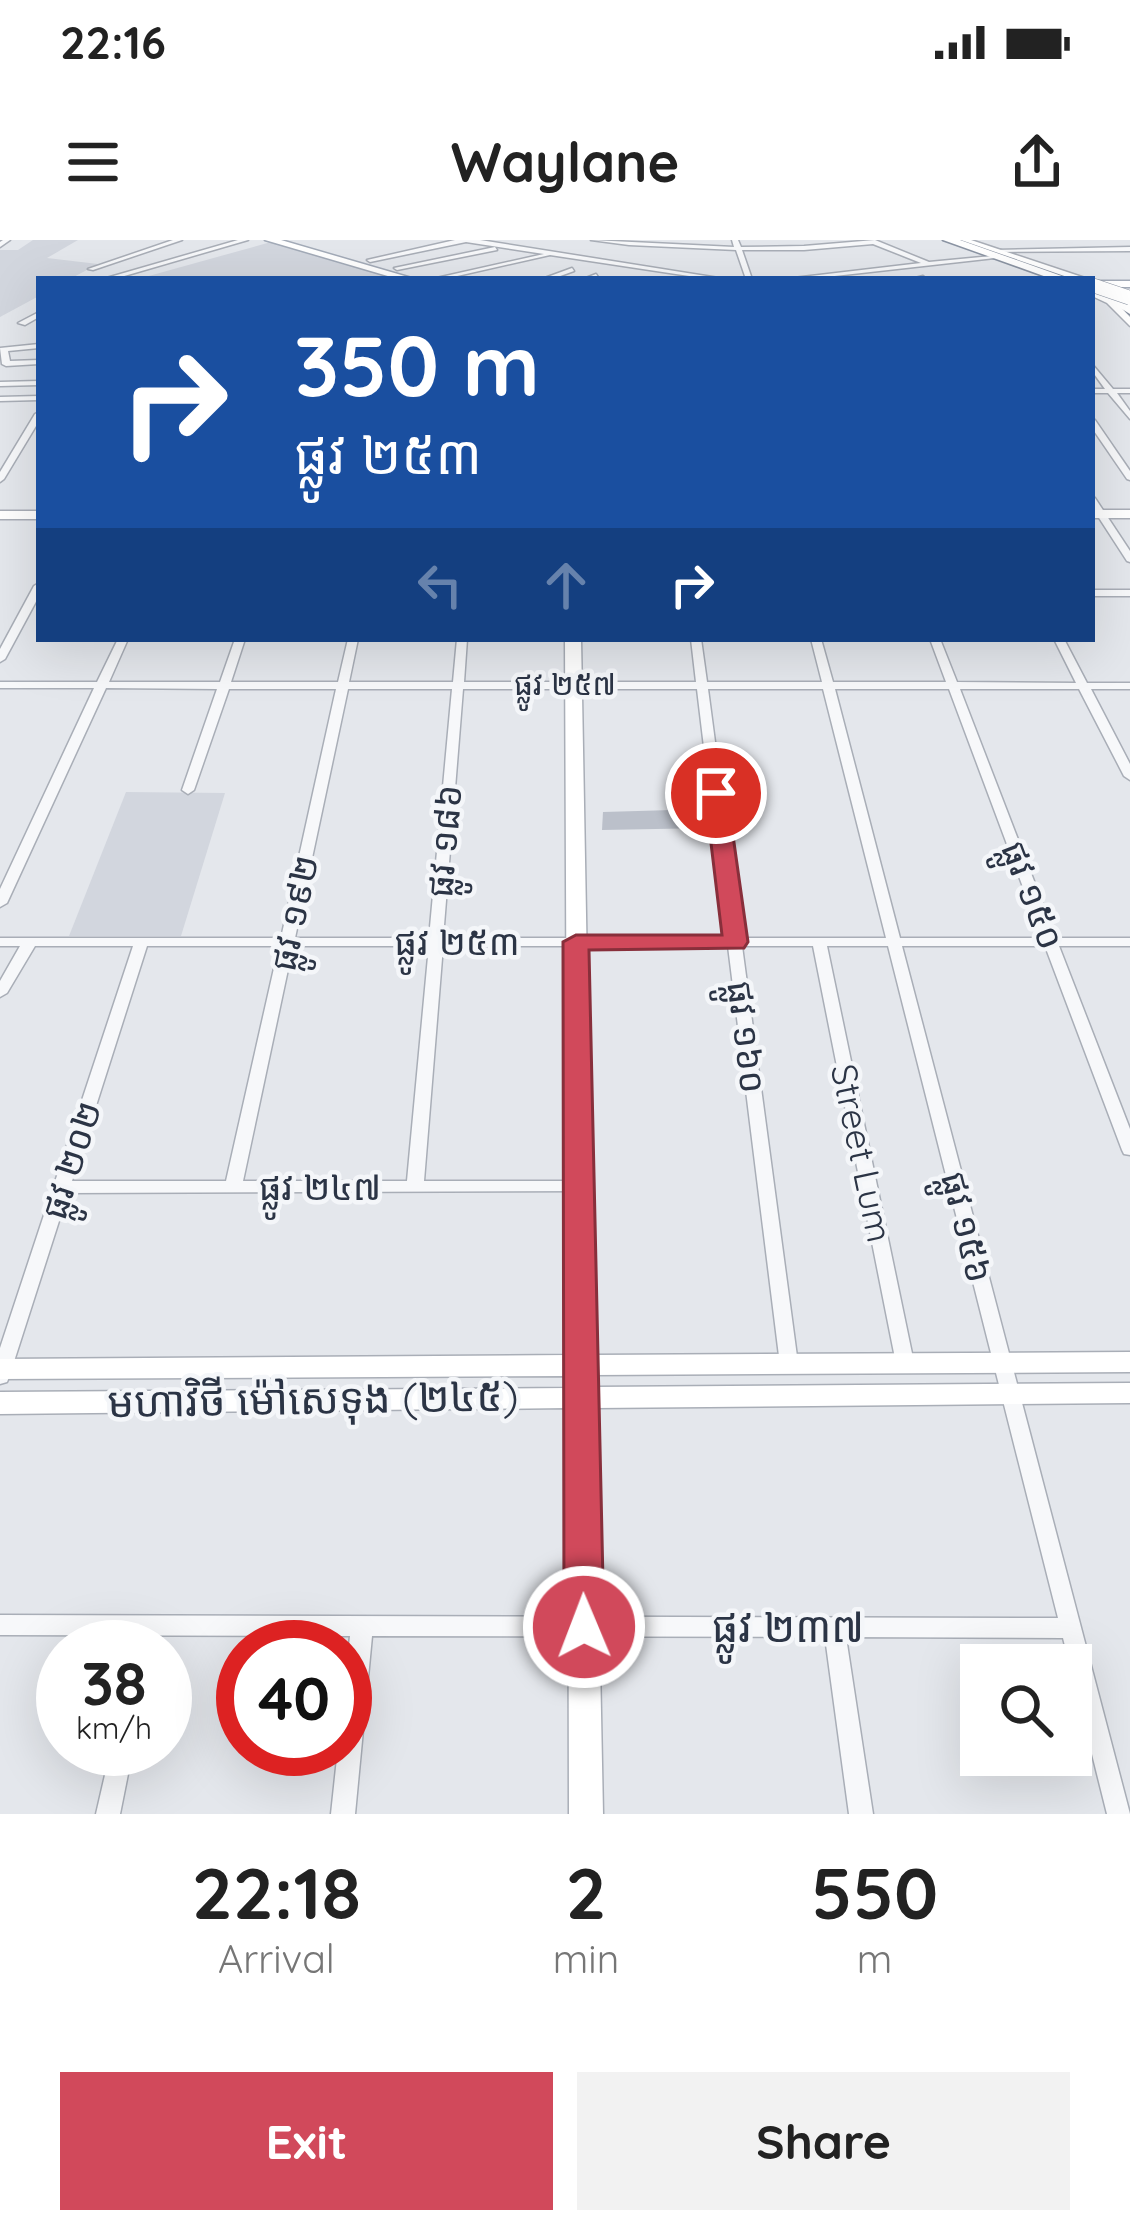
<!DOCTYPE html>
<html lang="en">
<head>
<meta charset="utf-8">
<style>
  body { margin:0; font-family:Quicksand,"Noto Sans Khmer",sans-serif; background:#f2f2f2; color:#222; height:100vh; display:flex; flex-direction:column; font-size:45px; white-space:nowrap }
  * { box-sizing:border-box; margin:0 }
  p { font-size:39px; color:#767676 }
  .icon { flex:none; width:66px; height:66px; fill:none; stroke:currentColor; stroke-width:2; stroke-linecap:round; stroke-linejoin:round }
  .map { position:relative; height:1574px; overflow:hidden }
  .sheet { display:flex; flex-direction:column; background:#fff; flex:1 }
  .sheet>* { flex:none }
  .banner { position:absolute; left:36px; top:36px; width:1059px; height:366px; border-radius:0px; box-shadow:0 12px 48px #0002; background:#1a4fa0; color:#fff; overflow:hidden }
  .buttons { position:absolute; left:960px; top:1404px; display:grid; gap:24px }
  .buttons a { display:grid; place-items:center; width:132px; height:132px; border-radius:0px; background:#fff; box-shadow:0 12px 48px #0002; font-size:60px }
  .speed { position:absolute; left:36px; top:1380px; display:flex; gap:24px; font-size:60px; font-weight:700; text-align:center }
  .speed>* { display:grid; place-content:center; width:156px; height:156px; border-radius:50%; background:#fff; box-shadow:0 12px 48px #0002; line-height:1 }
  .speed small { font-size:30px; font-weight:400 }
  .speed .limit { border:18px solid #d22; background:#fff; color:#111 }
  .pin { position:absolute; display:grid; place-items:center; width:102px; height:102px; color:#fff; margin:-51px; border:6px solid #fff; border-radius:50%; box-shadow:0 3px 12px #0007 }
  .me { position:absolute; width:132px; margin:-66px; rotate:359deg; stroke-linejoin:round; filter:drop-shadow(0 0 9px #0008) }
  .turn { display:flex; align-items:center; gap:42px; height:252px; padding:0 60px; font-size:54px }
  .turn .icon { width:156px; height:156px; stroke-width:2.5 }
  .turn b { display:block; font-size:84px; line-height:102px }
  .lanes { display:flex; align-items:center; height:114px; padding:0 60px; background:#0003; justify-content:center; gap:60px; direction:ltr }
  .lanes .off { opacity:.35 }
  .eta { display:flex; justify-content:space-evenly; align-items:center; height:204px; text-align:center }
  .eta b { font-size:72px; font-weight:700; line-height:84px }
  .action { display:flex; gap:24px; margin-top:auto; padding:24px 60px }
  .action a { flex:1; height:138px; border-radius:0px; background:#d1495b; color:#fff; font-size:48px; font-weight:700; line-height:138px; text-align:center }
  .action a+a { background:#f2f2f2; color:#222 }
  .status { display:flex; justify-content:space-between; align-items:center; height:84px; padding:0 60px; background:#fff; direction:ltr }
  .status svg { height:33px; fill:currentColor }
  header { display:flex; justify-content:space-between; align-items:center; height:156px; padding:0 60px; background:#fff; font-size:54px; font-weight:700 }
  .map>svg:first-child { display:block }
  .built { fill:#d2d6de }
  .building { fill:#bbc0ca }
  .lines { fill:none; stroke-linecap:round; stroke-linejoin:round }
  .street-casing { stroke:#a9aeb7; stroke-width:3 }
  .secondary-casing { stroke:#a9aeb7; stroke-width:3 }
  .primary-casing { stroke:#a3abb8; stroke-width:3 }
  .highway-casing { stroke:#8b94a3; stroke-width:3 }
  .street { fill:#f7f8fa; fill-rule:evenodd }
  .secondary { fill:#fff; fill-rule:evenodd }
  .primary { fill:#fff; fill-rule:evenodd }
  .highway { fill:#fff; fill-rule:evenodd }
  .highway-bridge-casing { stroke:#8b94a3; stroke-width:15; stroke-linecap:butt }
  .highway-bridge { stroke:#fff; stroke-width:14 }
  .route { fill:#d1495b; stroke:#882f3b; stroke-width:3 }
  .labels { text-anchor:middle; stroke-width:9; stroke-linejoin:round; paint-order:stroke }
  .far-street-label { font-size:30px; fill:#2b3445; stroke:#f4f6f9 }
  .street-label { font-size:36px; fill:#2b3445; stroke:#f4f6f9 }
  .near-street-label { font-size:42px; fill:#2b3445; stroke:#f4f6f9 }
</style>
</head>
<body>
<div class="status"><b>22:16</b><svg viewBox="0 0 49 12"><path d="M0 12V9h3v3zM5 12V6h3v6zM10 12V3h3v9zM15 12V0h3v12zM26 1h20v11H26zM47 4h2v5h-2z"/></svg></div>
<header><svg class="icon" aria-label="menu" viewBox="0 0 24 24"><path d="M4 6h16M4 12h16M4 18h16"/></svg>Waylane<svg class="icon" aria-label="share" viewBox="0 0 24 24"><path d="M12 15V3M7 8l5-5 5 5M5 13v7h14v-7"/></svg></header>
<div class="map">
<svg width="1130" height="1574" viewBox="0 0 1130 1574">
  <rect width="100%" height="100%" fill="#e4e7ec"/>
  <!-- built -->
  <g class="built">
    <polygon points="33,0 78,0 47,18 98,24 70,39 39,39 39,56 0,77 0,10 18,10"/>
    <polygon points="271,2 401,39 138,39"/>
    <polygon points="126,552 225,553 181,696 69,696"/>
  </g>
  <!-- building -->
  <polygon class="building" points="707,569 709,588 602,590 603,572"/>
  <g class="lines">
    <defs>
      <g id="street">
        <polygon points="3,0 10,0 0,7 0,2"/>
        <polygon points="173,0 182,0 93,30 88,29"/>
        <polygon points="238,0 248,0 114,39 103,39"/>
        <polygon points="455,0 480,0 725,39 709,39 550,15 444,39 432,39 544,14 466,2 370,22 367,20"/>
        <polygon points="591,0 734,7 732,0 738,0 741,7 804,6 875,0 929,22 992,16 995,18 808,39 785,39 921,23 873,4 804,10 742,10 752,39 746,39 736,10 629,5"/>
        <polygon points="495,7 497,10 397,30 394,28"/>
        <polygon points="1130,7 1130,11 999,12 996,10"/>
        <polygon points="572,28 574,31 552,39 542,39"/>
        <polygon points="596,34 598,37 585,39 586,38"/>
        <polygon points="923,36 926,39 911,39"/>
        <polygon points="39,72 39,77 25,85 18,83"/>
        <polygon points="39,104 39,108 8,111 10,121 39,120 39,124 6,126 2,124 0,108"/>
        <polygon points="1092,124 1113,149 1130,149 1130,153 1117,153 1130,171 1130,179 1108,153 1092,153 1092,149 1105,149 1092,131"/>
        <polygon points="39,141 39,145 0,146 0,142"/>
        <polygon points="39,156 39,160 0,161 0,157"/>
        <polygon points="39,172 39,181 4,239 0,242 0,232 35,174"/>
        <polygon points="1092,179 1095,180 1130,231 1130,240 1127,239 1092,188"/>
        <polygon points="1092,257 1095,258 1130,311 1130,322 1127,321 1092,267"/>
        <polygon points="39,343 39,356 5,419 0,422 0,409 34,346"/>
        <rect x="1092" y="350" width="38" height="6"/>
        <path d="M118,399H128L109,442H220L235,399H245L231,442H338L348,399H358L349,442H453L457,399H467L464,442H696L691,399H701L707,442H822L811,399H821L833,442H946L930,399H940L957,442L1076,443L1054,399H1064L1087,443H1130V449H1091L1130,524V540L1124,536L1079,449H960L1056,698H1130V706H1059L1130,889V915L1124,914L1122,910L1045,706H902L1130,1574H1107L1063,1398L846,1397L873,1574H849L825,1397L372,1396L355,1574H331L338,1509H345V1444L350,1396L0,1395V1375L1058,1378L888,706H827L914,1123L912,1128L905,1130L898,1128L896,1123L813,706H742L798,1124L796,1129L789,1131L782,1129L780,1124L728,706H443L424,941H579L585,943L587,947L585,951L68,953L9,1137L7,1142L0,1144V1108L133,706H35L7,753L0,757V741L20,706H0V698H281L336,449H229L194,550L188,554L182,550L217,449L106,448L7,663L0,667V649L94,448H0V442H97ZM348,449H452L429,698H295ZM463,449H697L727,698H443ZM708,449H823L886,698H741ZM835,449H949L1042,698H900ZM147,706H279L226,941H72ZM293,706H429L407,941H243Z"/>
        <polygon points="111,1509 133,1509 120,1574 96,1574"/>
      </g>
      <g id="secondary">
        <polygon points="961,0 971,0 1088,39 1073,39"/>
        <polygon points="1092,49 1113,59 1130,77 1130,86 1107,63 1092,56"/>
        <rect x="1092" y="270" width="38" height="8"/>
        <rect x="0" y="271" width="39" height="8"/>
        <polygon points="565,399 581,399 594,1115 1130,1112 1130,1132 594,1135 595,1147 1130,1143 1130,1163 595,1168 603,1574 569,1574 568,1168 0,1174 0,1152 568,1148 568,1136 0,1139 0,1119 568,1115"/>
      </g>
      <g id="primary">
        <polygon points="265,0 281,0 415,39 398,39"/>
        <rect x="1092" y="41" width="38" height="6"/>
      </g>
      <g id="highway">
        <polygon points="943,0 960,0 1070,39 1052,39"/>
        <polygon points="1099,49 1107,49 1130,64 1130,74 1099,55"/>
      </g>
    </defs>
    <!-- street casing -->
    <use href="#street" class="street-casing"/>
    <!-- secondary casing -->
    <use href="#secondary" class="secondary-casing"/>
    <!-- primary casing -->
    <use href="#primary" class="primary-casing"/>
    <!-- highway casing -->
    <use href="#highway" class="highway-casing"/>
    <!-- street -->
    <use href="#street" class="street"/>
    <!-- secondary -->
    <use href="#secondary" class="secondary"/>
    <!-- primary -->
    <use href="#primary" class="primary"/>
    <!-- highway -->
    <use href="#highway" class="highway"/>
    <defs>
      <polyline id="highway-bridge" points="1092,45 1130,58"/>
    </defs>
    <!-- highway-bridge casing -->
    <use href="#highway-bridge" class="highway-bridge-casing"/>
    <!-- highway-bridge -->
    <use href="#highway-bridge" class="highway-bridge"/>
  </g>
  <!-- route -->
  <polygon class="route" points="716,546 727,553 748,702 744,708 589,710 604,1387 598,1399 584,1404 570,1399 564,1387 563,702 576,695 722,695 705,553"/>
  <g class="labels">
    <!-- far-street labels -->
    <g class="far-street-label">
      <text x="565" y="455">ផ្លូវ ២៥៧</text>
    </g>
    <!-- street labels -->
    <g class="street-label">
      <text transform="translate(444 601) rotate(-85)" y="13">ផ្លូវ ១៨៦</text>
      <text transform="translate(1033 655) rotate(69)" y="13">ផ្លូវ ១៥០</text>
      <text transform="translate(294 673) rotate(-78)" y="13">ផ្លូវ ១៩២</text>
      <text x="457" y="715">ផ្លូវ ២៥៣</text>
      <text transform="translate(747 797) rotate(83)" y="13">ផ្លូវ ១៦០</text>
      <text transform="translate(862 913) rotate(78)" y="13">Street Lum</text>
      <text transform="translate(71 920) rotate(-72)" y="13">ផ្លូវ ២០២</text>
      <text x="320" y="960">ផ្លូវ ២៤៧</text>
      <text transform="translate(967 987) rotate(76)" y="13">ផ្លូវ ១៥៦</text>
    </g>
    <!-- near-street labels -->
    <g class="near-street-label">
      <text transform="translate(313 1159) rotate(-1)" y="15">មហាវិថី ម៉ៅសេទុង (២៤៥)</text>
      <text x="788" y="1402">ផ្លូវ ២៣៧</text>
    </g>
  </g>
</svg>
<div class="buttons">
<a><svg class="icon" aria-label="search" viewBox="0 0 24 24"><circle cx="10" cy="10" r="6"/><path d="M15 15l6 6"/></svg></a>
</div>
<div class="speed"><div>38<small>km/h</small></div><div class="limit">40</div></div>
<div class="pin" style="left:716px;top:553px;background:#d93025"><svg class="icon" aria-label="arrive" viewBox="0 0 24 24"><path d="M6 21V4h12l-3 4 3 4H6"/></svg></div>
<svg class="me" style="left:584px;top:1387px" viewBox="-20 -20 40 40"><circle r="17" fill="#d1495b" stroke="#fff" stroke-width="3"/><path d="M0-11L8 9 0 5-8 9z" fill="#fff"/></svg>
<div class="banner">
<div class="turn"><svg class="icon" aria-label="right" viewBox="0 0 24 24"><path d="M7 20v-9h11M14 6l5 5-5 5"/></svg><div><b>350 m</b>ផ្លូវ ២៥៣</div></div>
<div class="lanes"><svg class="icon off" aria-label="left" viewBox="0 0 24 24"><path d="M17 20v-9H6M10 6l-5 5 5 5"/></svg><svg class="icon off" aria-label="ahead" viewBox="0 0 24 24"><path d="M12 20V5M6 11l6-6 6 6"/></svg><svg class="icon" aria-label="right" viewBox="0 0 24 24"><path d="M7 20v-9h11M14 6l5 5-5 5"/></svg></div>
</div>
</div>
<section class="sheet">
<div class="eta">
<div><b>22:18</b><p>Arrival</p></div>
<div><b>2</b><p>min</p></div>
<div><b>550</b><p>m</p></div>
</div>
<div class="action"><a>Exit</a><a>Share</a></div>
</section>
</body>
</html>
